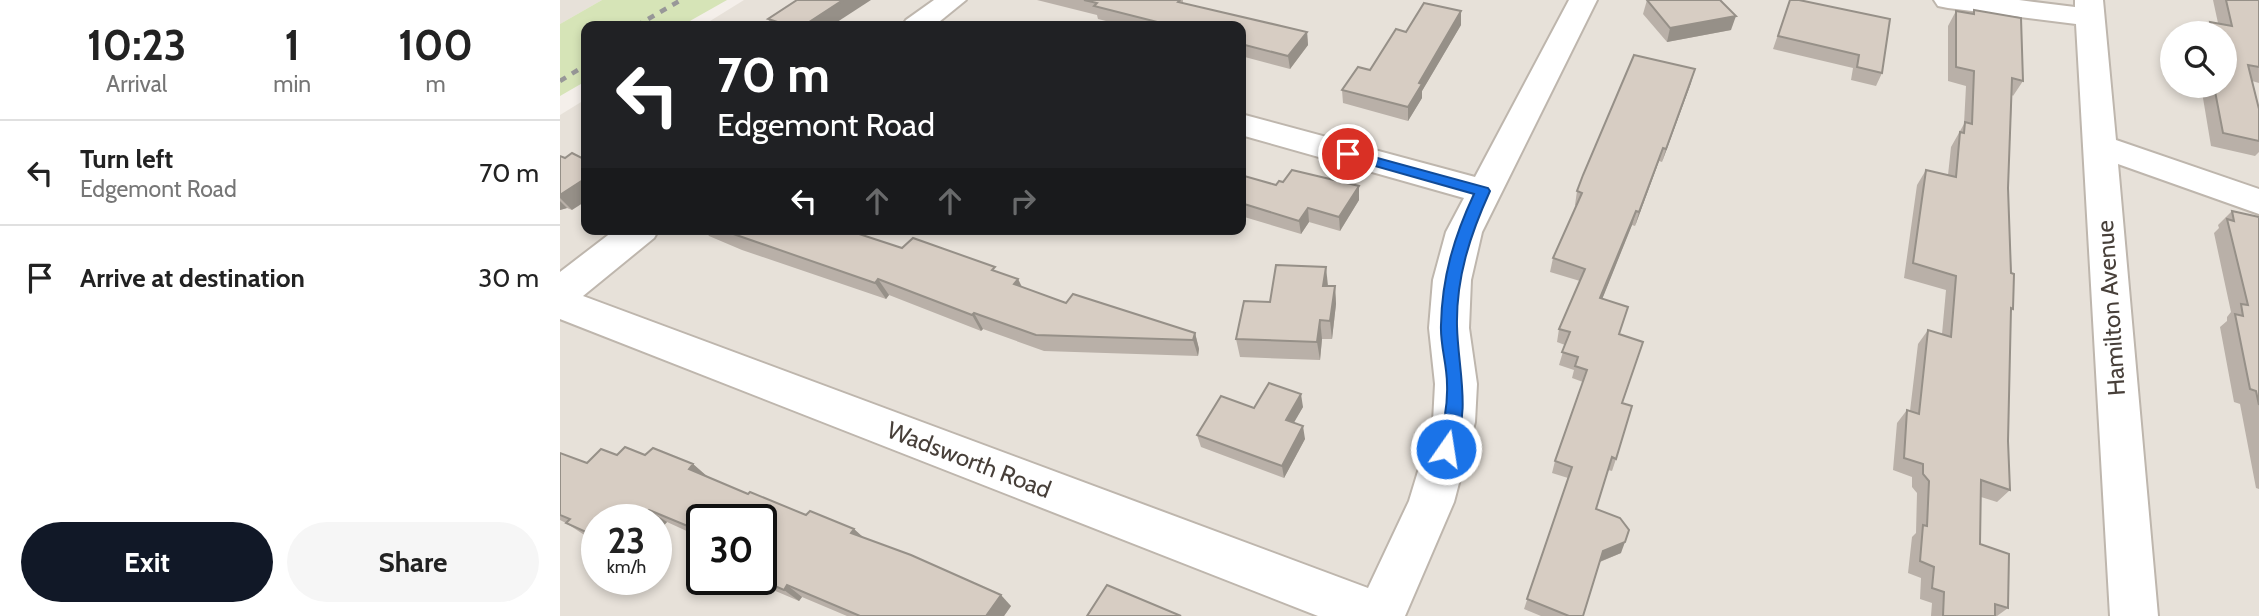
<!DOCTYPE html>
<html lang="en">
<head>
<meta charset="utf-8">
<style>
  body { margin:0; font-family:Cabin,sans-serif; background:#f6f6f6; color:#222; height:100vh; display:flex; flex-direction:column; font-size:26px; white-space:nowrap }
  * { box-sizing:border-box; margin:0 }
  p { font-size:23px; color:#767676 }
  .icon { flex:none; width:38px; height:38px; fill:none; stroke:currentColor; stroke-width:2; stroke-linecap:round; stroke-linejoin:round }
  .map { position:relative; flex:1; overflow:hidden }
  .panel { display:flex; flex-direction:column; background:#fff; width:560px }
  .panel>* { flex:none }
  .guide { position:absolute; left:21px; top:21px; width:665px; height:214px; border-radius:14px; box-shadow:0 4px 10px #0003; background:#202124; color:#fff; overflow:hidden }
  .tools { position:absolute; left:1600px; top:21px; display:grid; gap:14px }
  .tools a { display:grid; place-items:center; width:77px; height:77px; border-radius:50%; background:#fff; box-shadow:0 4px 10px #0003; font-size:35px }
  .speed { position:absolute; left:21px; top:504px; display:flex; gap:14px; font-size:35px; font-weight:700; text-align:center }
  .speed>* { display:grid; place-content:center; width:91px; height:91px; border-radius:50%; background:#fff; box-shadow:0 4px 10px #0003; line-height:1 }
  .speed small { font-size:18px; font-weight:400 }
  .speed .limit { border:4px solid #111; border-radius:10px; background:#fff; color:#111 }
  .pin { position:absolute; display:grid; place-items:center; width:60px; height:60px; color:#fff; margin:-30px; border:4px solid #fff; border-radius:50%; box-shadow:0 2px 7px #0007 }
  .me { position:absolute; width:77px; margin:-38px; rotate:13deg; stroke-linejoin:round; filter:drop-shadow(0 0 5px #0008) }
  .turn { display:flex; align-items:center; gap:24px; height:147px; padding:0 21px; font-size:32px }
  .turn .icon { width:91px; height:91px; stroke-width:2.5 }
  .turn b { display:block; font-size:49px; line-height:60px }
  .lanes { display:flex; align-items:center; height:66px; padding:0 21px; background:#0003; justify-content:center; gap:35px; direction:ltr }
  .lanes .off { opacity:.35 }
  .eta { display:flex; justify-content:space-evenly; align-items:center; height:119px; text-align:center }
  .eta b { font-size:42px; font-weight:800; line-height:49px }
  .button { display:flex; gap:14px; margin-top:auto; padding:14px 21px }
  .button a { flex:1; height:80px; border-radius:42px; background:#111827; color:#fff; font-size:28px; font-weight:800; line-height:80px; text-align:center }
  .button a+a { background:#f6f6f6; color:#222 }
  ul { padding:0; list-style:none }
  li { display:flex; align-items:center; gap:21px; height:105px; padding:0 21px; border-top:2px solid #e0e0e0 }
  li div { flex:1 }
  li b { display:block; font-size:26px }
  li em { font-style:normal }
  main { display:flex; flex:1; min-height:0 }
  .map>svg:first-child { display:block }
  .residential { fill:#e7e1d9; fill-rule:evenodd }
  .green { fill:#d6e4b7 }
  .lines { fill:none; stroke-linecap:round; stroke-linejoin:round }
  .street-casing { stroke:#beb6ad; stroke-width:4 }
  .street { fill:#fff; fill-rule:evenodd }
  .rail { stroke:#989898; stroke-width:4.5; stroke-dasharray:7 7; stroke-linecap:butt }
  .wall { fill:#b9b0a8 }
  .shaded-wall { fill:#969088 }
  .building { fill:#d7cdc3; stroke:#969088; stroke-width:2 }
  .route { fill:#1a73e8; stroke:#114b97; stroke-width:2 }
  .labels { text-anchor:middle; stroke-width:7; stroke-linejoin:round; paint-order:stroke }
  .street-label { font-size:24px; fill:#473f39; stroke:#fff }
</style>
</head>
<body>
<main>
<section class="panel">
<div class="eta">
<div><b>10:23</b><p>Arrival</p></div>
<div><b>1</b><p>min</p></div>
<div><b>100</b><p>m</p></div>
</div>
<ul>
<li><svg class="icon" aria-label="left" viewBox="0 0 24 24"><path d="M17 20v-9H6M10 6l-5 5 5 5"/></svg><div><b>Turn left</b><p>Edgemont Road</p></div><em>70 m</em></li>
<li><svg class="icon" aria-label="arrive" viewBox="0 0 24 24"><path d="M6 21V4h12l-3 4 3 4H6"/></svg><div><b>Arrive at destination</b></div><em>30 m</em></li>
</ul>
<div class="button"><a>Exit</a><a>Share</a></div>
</section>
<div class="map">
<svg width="1699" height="616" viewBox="0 0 1699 616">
  <rect width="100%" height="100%" fill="#f4efea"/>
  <!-- residential -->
  <g class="residential">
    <polygon points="0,0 42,0 0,24"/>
    <path d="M184,0H1699V616H0V115L26,99V229H681V26H142ZM1612,33H1664V86H1612ZM37,520H96V579H37ZM142,520H201V579H142Z"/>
  </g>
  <!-- green -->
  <polygon class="green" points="42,0 167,0 121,26 26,26 26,81 0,96 0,24"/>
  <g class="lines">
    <defs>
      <g id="street">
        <polygon points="374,0 406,0 374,26 342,26 346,20"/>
        <polygon points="1009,0 1037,0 922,232 911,280 909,328 917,384 915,422 894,502 845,616 758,616 0,319 0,272 56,229 99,229 94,238 23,296 808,588 849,501 873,422 875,384 869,328 873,280 886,232 904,198 681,135 681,114 915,177"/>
        <polygon points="1374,0 1459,0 1515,7 1515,0 1543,0 1556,140 1699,189 1699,214 1558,164 1598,616 1550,616 1516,24 1388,8 1378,6"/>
      </g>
    </defs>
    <!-- street casing -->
    <use href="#street" class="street-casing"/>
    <!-- street -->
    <use href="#street" class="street"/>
    <!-- rail -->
    <g class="rail">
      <polyline points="76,26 121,0"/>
      <polyline points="0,81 26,65"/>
    </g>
  </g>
  <!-- wall -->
  <g class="wall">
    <polygon points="477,0 623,0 623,3 747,32 748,45 730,69 681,56 681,26 566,26 538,19 537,15"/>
    <polygon points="1087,0 1171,30 1107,42 1083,14"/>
    <polygon points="1230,0 1322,73 1316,86 1291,80 1293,68 1213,49"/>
    <polygon points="1653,0 1699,0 1699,83 1692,81 1699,109 1699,152 1695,156 1651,146 1641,86 1664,86 1664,33 1640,33 1650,22 1658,23"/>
    <polygon points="1414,10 1463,81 1453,96 1452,95 1448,188 1453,309 1451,312 1448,441 1450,490 1437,502 1421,497 1420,544 1448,608 1437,616 1371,616 1372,603 1360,599 1361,578 1348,573 1352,537 1356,533 1357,493 1352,487 1352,477 1333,470 1337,423 1347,410 1350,411 1358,344 1368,330 1382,334 1386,290 1344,278 1357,185 1366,170 1388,175 1391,147 1404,124 1406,86 1388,81 1388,26 1396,11 1412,14"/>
    <polygon points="901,11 901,25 862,91 862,98 848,121 783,103 782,90 810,70 846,32"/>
    <polygon points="208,19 271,26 213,26"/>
    <polygon points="1131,83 1102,162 1099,161 1075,226 1072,225 1042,299 1068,307 1059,334 1062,403 1056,459 1052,471 1048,470 1036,509 1061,553 1040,562 1023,616 981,616 964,609 1008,478 992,473 995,461 1023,382 1012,378 1014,370 999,365 1005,345 997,342 999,329 1020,281 990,272 993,258 1016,206 1015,205 1017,191"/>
    <polygon points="0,156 12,210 7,208 0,210"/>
    <polygon points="681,175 716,185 723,182 799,186 799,200 780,231 749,222 741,234 681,216"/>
    <polygon points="1672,211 1699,217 1699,489 1696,488 1680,404 1674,402 1660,327 1667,321 1667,317 1671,312 1654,233 1659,228 1658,225"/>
    <polygon points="144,229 284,229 342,248 437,272 458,279 462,287 506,303 635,333 639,349 638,356 484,351 423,329 421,331 329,295 326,299 182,250 149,236"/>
    <polygon points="768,286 775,286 776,304 772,339 762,339 760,360 680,357 676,339 710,302"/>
    <polygon points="743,407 733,423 745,439 724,478 641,447 637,435 694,408"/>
    <polygon points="0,453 27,463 57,455 85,455 133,464 149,478 188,494 246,515 294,529 303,537 451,606 444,616 287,616 242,597 239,601 187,579 201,579 142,520 142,538 107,522 97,533 96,520 37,520 37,541 26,536 6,523 0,520"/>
  </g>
  <!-- shaded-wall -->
  <g class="shaded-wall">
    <polygon points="283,0 311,0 271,26 243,26"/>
    <polygon points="901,11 901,25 862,91 862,98 848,121 848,107 859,83"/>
    <polygon points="1176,16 1171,30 1107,42 1110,28"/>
    <polygon points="747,32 748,45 730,69 728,56"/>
    <polygon points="1135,69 1131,83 1102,162 1106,149"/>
    <polygon points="1103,148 1099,161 1075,226 1079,212"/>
    <polygon points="26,178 26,201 12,210 0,198 0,195"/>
    <polygon points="799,186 799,200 780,231 779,217"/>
    <polygon points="0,201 7,208 0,210"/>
    <polygon points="748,208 749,222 741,234 739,221"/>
    <polygon points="1076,211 1072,225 1037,312 1040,298"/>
    <polygon points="766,267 768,286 763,286"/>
    <polygon points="318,279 329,295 326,299 315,283"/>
    <polygon points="458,279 466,296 454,284"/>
    <polygon points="775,286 776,304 772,339 770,321"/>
    <polygon points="414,313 423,329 421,331 412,315"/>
    <polygon points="760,320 762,339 760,360 757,342"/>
    <polygon points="635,333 639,349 638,356 633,340"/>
    <polygon points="741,394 743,407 728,433 726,420"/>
    <polygon points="743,426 745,439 724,478 722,466"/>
    <polygon points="133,464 149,478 129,469"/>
    <polygon points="89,510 107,522 97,533 96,520 79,520"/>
    <polygon points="65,515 72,520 60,520"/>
    <polygon points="294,529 308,542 291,533"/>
    <polygon points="1065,542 1061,553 1039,562 1043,551"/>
    <polygon points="227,585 242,597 239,601 224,590"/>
    <polygon points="441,595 451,606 444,616 426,616"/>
  </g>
  <!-- building -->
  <g class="building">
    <polygon points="237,0 283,0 243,26 230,26 208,19"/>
    <polygon points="524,0 620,0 618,2 747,32 728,56 681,44 681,26 613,26 534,6 537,3"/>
    <polygon points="1087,0 1160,0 1176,16 1110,28"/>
    <polygon points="1230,0 1239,0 1330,19 1322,73 1297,67 1299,55 1218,36"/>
    <polygon points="1666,0 1699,0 1699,67 1688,65 1699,109 1699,141 1663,133 1654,86 1664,86 1664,33 1648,33 1646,25 1651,26 1650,22 1672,26"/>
    <polygon points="864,3 901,11 859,83 862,84 848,107 782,90 798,67 810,70 836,29 846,32"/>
    <polygon points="1414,10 1461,18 1463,81 1452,78 1448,188 1451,273 1454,274 1453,309 1451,308 1448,441 1450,490 1421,480 1420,544 1449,554 1448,608 1435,604 1435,616 1383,616 1384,592 1372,588 1374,567 1360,561 1363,525 1367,526 1369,481 1363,474 1363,464 1344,458 1347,410 1359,414 1368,330 1391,337 1396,276 1353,263 1366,170 1396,177 1400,132 1404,133 1405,122 1412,124 1414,71 1396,67 1396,11 1414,14"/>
    <polygon points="1074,55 1135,69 1106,149 1103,148 1079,212 1076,211 1040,298 1068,307 1059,334 1083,342 1062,403 1072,406 1056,459 1052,457 1036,509 1060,518 1069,530 1065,542 1043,551 1023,616 1009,616 967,599 1012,467 995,461 1027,370 1015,366 1018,357 1002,352 1010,332 999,329 1025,269 993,258 1022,193 1017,191 1023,175"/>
    <polygon points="12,153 26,160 26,178 0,195 0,156 5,158"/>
    <polygon points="732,170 799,186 779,217 748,208 739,221 681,203 681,175 716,185 719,181 723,182"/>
    <polygon points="1672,211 1699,217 1699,405 1696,391 1690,389 1675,314 1683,316 1681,304 1688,305 1667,219 1674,221"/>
    <polygon points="159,229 284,229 342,248 353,238 435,267 432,270 458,279 454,284 506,303 513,294 635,333 633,340 476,335 414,313 412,315 318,279 315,283"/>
    <polygon points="716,265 766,267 763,286 775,286 770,321 760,320 757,342 676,339 684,301 710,302"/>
    <polygon points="709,383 741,394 726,420 743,426 722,466 637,435 661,396 694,408"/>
    <polygon points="65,447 85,455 93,448 133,464 129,469 188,494 190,492 246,515 250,511 294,529 291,533 351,555 441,595 426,616 300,616 227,585 224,590 199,579 201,579 201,520 142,520 142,532 89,510 79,520 65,515 60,520 37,520 37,537 6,523 10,519 0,515 0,453 27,463 41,449 57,455"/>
    <polygon points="142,539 142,555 131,551"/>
    <polygon points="547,585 621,616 527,616"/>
  </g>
  <!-- route -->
  <path class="route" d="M788,150L928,188L930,191C910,235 896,278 897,326C898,370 912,412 892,454L886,456L880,454L877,449C883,427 888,407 887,384C887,364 880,345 881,325C882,277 894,237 914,194L783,157L781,154Z"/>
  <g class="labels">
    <!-- street labels -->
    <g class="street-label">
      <text transform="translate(1551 308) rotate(-94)" y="8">Hamilton Avenue</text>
      <text transform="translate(409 460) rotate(21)" y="8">Wadsworth Road</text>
    </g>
  </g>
</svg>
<div class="tools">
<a><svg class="icon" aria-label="search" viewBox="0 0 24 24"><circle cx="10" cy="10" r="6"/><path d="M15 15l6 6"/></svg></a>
</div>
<div class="speed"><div>23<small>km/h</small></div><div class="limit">30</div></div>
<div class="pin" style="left:788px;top:154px;background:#d93025"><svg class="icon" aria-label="arrive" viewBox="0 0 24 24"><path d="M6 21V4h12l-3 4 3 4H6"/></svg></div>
<svg class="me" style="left:886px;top:449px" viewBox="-20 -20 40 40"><circle r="17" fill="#1a73e8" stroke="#fff" stroke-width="3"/><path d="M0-11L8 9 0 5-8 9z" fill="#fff"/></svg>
<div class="guide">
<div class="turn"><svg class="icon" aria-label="left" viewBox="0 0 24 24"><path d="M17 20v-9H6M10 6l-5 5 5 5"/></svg><div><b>70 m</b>Edgemont Road</div></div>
<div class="lanes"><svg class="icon" aria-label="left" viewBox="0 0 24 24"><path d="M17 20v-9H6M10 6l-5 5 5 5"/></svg><svg class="icon off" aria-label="ahead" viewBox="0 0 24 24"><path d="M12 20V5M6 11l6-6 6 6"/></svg><svg class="icon off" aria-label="ahead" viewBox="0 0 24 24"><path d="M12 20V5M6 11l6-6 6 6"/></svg><svg class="icon off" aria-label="right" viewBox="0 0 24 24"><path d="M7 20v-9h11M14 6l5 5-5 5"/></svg></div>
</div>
</div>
</main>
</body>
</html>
